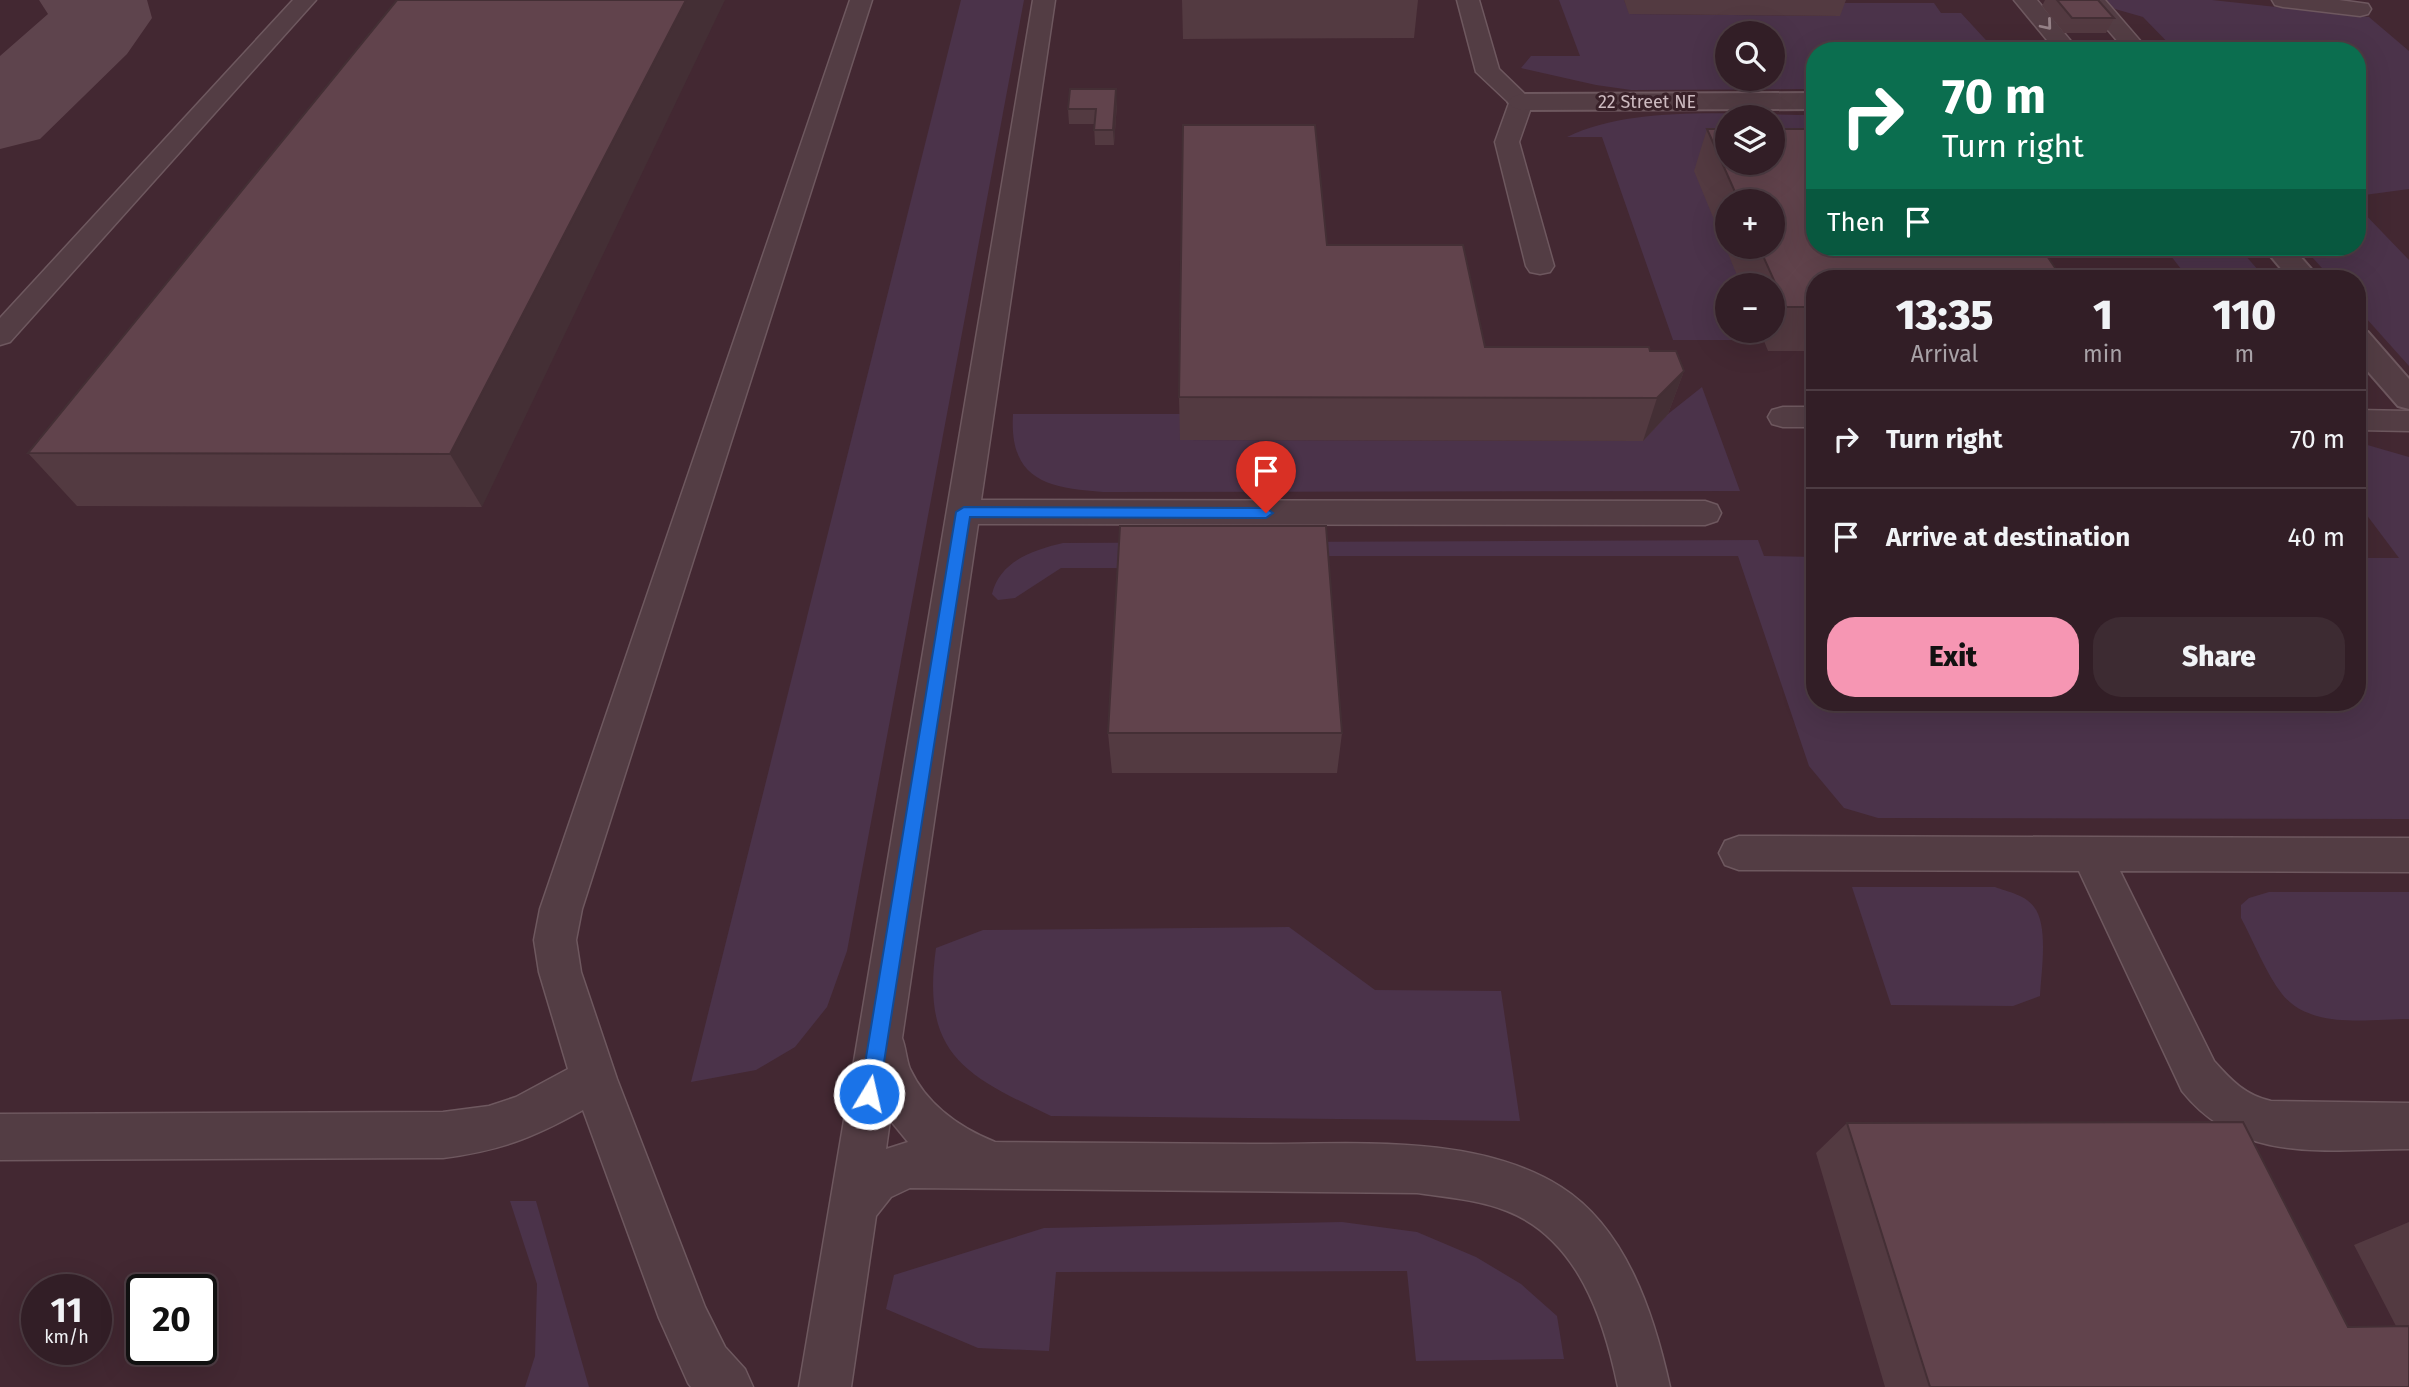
<!DOCTYPE html>
<html lang="en">
<head>
<meta charset="utf-8">
<style>
  body { margin:0; font-family:"Fira Sans",sans-serif; background:#3d2b32; color:#f1f3f6; height:100vh; display:flex; flex-direction:column; font-size:26px; white-space:nowrap }
  * { box-sizing:border-box; margin:0 }
  p { font-size:23px; color:#a8a2a7 }
  .icon { flex:none; width:38px; height:38px; fill:none; stroke:currentColor; stroke-width:2; stroke-linecap:round; stroke-linejoin:round }
  .map { position:relative; flex:1; overflow:hidden }
  .details { position:absolute; left:1806px; top:270px; width:560px; height:441px; display:flex; flex-direction:column; background:#321e26; border-radius:28px; box-shadow:0 7px 28px #0002,0 0 0 2px #4d3c43 }
  .details>* { flex:none }
  .banner { position:absolute; left:1806px; top:42px; width:560px; height:214px; border-radius:28px; box-shadow:0 7px 28px #0002,0 0 0 2px #4d3c43; background:#0b6e4f; color:#fff; overflow:hidden }
  .tools { position:absolute; left:1715px; top:21px; display:grid; gap:14px }
  .tools a { display:grid; place-items:center; width:70px; height:70px; border-radius:50%; background:#321e26; box-shadow:0 7px 28px #0002,0 0 0 2px #4d3c43; font-size:35px }
  .speed { position:absolute; left:21px; top:1274px; display:flex; gap:14px; font-size:35px; font-weight:700; text-align:center }
  .speed>* { display:grid; place-content:center; width:91px; height:91px; border-radius:50%; background:#321e26; box-shadow:0 7px 28px #0002,0 0 0 2px #4d3c43; line-height:1 }
  .speed small { font-size:18px; font-weight:400 }
  .speed .limit { border:4px solid #111; border-radius:10px; background:#fff; color:#111 }
  .pin { position:absolute; display:grid; place-items:center; width:60px; height:60px; color:#fff; margin:-72px -30px; border-radius:50% 50% 50% 0; rotate:-45deg; box-shadow:0 0 7px #0007 }
  .pin .icon { rotate:45deg }
  .me { position:absolute; width:77px; margin:-38px; rotate:9deg; stroke-linejoin:round; filter:drop-shadow(0 0 5px #0008) }
  .turn { display:flex; align-items:center; gap:24px; height:147px; padding:0 21px; font-size:32px }
  .turn .icon { width:91px; height:91px; stroke-width:2.5 }
  .turn b { display:block; font-size:49px; line-height:60px }
  .then { display:flex; align-items:center; height:66px; padding:0 21px; background:#0003; gap:14px; font-size:26px }
  .eta { display:flex; justify-content:space-evenly; align-items:center; height:119px; text-align:center }
  .eta b { font-size:42px; font-weight:800; line-height:49px }
  .cta { display:flex; gap:14px; margin-top:auto; padding:14px 21px }
  .cta a { flex:1; height:80px; border-radius:28px; background:#f696b3; color:#111; font-size:28px; font-weight:800; line-height:80px; text-align:center }
  .cta a+a { background:#3d2b32; color:#f1f3f6 }
  ul { padding:0; list-style:none }
  li { display:flex; align-items:center; gap:21px; height:98px; padding:0 21px; border-top:2px solid #4d3c43 }
  li div { flex:1 }
  li b { display:block; font-size:26px }
  li em { font-style:normal }
  .map>svg:first-child { display:block }
  .green { fill:#4b334a; fill-rule:evenodd }
  .lines { fill:none; stroke-linecap:round; stroke-linejoin:round }
  .taxiway { fill:#5e444d; fill-rule:evenodd }
  .service-casing { stroke:#6e585f; stroke-width:3 }
  .minor-casing { stroke:#6e585f; stroke-width:4 }
  .service { fill:#533d44; fill-rule:evenodd }
  .minor { fill:#533d44; fill-rule:evenodd }
  .wall { fill:#533a41; fill-rule:evenodd }
  .shaded-wall { fill:#442f35 }
  .building { fill:#61434c; stroke:#442f35; stroke-width:2 }
  .oneway { stroke:#968288 }
  .route { fill:#1a73e8; stroke:#114b97; stroke-width:2 }
  .labels { text-anchor:middle; stroke-width:6; stroke-linejoin:round; paint-order:stroke }
  .far-street-label { font-size:18px; fill:#cdbac0; stroke:#392129 }
</style>
</head>
<body>
<div class="map">
<svg width="2409" height="1387" viewBox="0 0 2409 1387">
  <rect width="100%" height="100%" fill="#432832"/>
  <!-- green -->
  <g class="green">
    <polygon points="961,0 1024,0 847,951 827,1007 795,1047 756,1070 691,1082"/>
    <path d="M1559,0H1624L1630,14L1840,16L1833,3H1934L1941,13H1961L1996,51H1815V89L1631,90L1596,85L1521,68L1531,56H1580ZM1727,33H1773V79H1727Z"/>
    <polygon points="2104,0 2212,0 2369,17 2409,51 2409,189 2357,196 2357,51 2176,51 2143,17 2115,9"/>
    <path d="M1815,115V171H1695L1742,285H1727V331H1761L1764,340H1673L1602,137H1567C1634,104 1740,115 1815,115ZM1727,117H1773V163H1727Z"/>
    <polygon points="2357,206 2409,260 2409,366 2357,308 2357,278 2331,278 2303,247 2357,247"/>
    <polygon points="2164,247 2238,247 2265,278 2188,278"/>
    <path d="M1702,387L1740,491L1103,492C1047,488 1009,480 1013,414H1181L1180,440L1642,441L1668,414Z"/>
    <path d="M2357,442L2409,457V819L1878,818L1844,808L1809,766L1738,556H1322V568H1061L1015,598L998,600L992,594C1000,561 1033,550 1063,543L1758,540L1764,556L1815,557V702H2357V558H2399L2357,502Z"/>
    <path d="M1852,887H1995C2008,892 2026,895 2034,907C2049,926 2041,972 2040,996L2013,1006L1891,1005Z"/>
    <path d="M2269,892H2409V1019C2369,1019 2310,1030 2282,994C2265,972 2254,942 2241,918V905L2249,898Z"/>
    <path d="M1289,927L1375,990L1501,991L1520,1121L1051,1116C964,1075 921,1054 936,948L983,930Z"/>
    <polygon points="510,1201 536,1201 589,1387 525,1387 535,1356 537,1284"/>
    <polygon points="1342,1222 1417,1232 1476,1257 1521,1284 1557,1316 1564,1359 1416,1361 1407,1271 1056,1272 1049,1351 978,1348 886,1309 894,1275 1044,1228"/>
  </g>
  <g class="lines">
    <!-- taxiway -->
    <polygon class="taxiway" points="39,0 147,0 152,18 127,54 40,139 0,149 0,56 48,14"/>
    <defs>
      <g id="service">
        <polygon points="293,0 316,0 10,342 0,345 0,318"/>
        <path d="M850,0H872L582,909L576,940L581,972L617,1079L705,1307L725,1347L745,1369L753,1387H691L688,1383L659,1318L583,1110C531,1139 501,1150 443,1158L0,1160V1114L443,1112L489,1106L516,1097L568,1069L539,972L534,940L540,909Z"/>
        <path d="M1033,0H1055L981,500L1705,501L1717,505L1721,513L1717,521L1705,525L978,524L902,1038C906,1048 906,1059 910,1069C927,1105 960,1128 995,1142C1080,1143 1165,1143 1250,1144C1348,1145 1474,1132 1561,1187C1627,1229 1654,1315 1670,1387H1618C1604,1319 1578,1239 1507,1211C1479,1200 1446,1197 1417,1193L910,1188L891,1197L876,1216L851,1387H799ZM890,1120L908,1142L886,1149Z"/>
        <polygon points="1457,0 1479,0 1499,69 1533,102 1519,142 1554,266 1550,272 1540,274 1530,272 1526,266 1495,142 1509,103 1476,72"/>
        <polygon points="2014,0 2037,0 2079,51 2056,51"/>
        <polygon points="2082,0 2105,0 2149,51 2126,51"/>
        <polygon points="2272,0 2339,0 2368,4 2371,9 2368,14 2360,16 2283,7 2275,5"/>
        <polygon points="1783,407 1815,407 1815,427 1783,427 1772,424 1768,417 1772,410"/>
        <polygon points="2357,410 2409,411 2409,431 2357,430"/>
        <path d="M1739,836L2409,838V872L2120,871L2214,1061C2231,1080 2245,1095 2271,1101L2409,1103V1149C2325,1149 2241,1165 2182,1091L2079,871L1739,870L1725,865L1719,853L1725,841Z"/>
      </g>
      <g id="minor">
        <polygon points="1815,93 1815,109 1521,110 1512,107 1508,102 1512,97 1521,94"/>
        <polygon points="2263,247 2292,247 2319,278 2289,278"/>
        <polygon points="2357,330 2368,332 2409,379 2409,409 2398,406 2357,359"/>
      </g>
    </defs>
    <!-- service casing -->
    <use href="#service" class="service-casing"/>
    <!-- minor casing -->
    <use href="#minor" class="minor-casing"/>
    <!-- service -->
    <use href="#service" class="service"/>
    <!-- minor -->
    <use href="#minor" class="minor"/>
  </g>
  <!-- wall -->
  <g class="wall">
    <polygon points="397,0 482,507 77,506 28,453"/>
    <polygon points="1182,0 1418,0 1414,38 1183,39"/>
    <polygon points="1624,0 1846,0 1840,16 1629,14"/>
    <polygon points="2045,0 2098,0 2114,18 2106,33 2064,33 2042,6"/>
    <polygon points="1117,104 1114,145 1095,145 1094,124 1069,124 1068,109"/>
    <path d="M1707,129H1727V163H1773V129H1815V247H2041L2062,278H1815V351H1768L1760,331H1773V285H1741L1694,171ZM1727,201H1773V247H1727Z"/>
    <polygon points="1327,245 1485,347 1650,351 1684,371 1668,414 1643,441 1180,440 1179,397"/>
    <polygon points="1108,733 1342,733 1337,773 1112,773"/>
    <polygon points="1847,1123 2348,1327 2396,1326 2354,1245 2409,1222 2409,1387 1885,1387 1816,1153"/>
  </g>
  <!-- shaded-wall -->
  <g class="shaded-wall">
    <polygon points="686,0 725,0 482,507 450,454"/>
    <polygon points="1116,89 1117,104 1114,145 1113,130"/>
    <polygon points="1684,371 1668,414 1643,441 1657,398"/>
  </g>
  <!-- building -->
  <g class="building">
    <polygon points="397,0 686,0 450,454 28,453"/>
    <polygon points="2057,0 2098,0 2114,18 2072,18"/>
    <polygon points="1070,89 1116,89 1113,130 1094,130 1096,109 1068,109"/>
    <polygon points="1183,125 1315,125 1327,245 1463,245 1485,347 1649,347 1650,351 1676,351 1684,371 1657,398 1179,397"/>
    <polygon points="1707,129 1727,129 1727,163 1773,163 1773,129 1815,129 1815,247 2041,247 2062,278 1815,278 1815,307 1786,307 1759,247 1773,247 1773,201 1739,201"/>
    <polygon points="1120,526 1326,526 1342,733 1108,733"/>
    <polygon points="2243,1122 2348,1327 2409,1326 2409,1387 1930,1387 1847,1123"/>
  </g>
  <!-- one-way arrows -->
  <defs><path id="oneway-chevron" d="M-2-3.5L2.5 0L-2 3.5" fill="none" stroke-width="1.6" stroke-linecap="round" stroke-linejoin="round" transform="scale(1.75)"/></defs>
  <use class="oneway" href="#oneway-chevron" transform="translate(2047 25) rotate(50)"/>
  <!-- route -->
  <polygon class="route" points="964,507 1266,508 1273,513 1266,518 970,517 879,1094 876,1101 869,1103 862,1101 860,1094 956,512"/>
  <g class="labels">
    <!-- far-street labels -->
    <g class="far-street-label">
      <text x="1647" y="108">22 Street NE</text>
    </g>
  </g>
</svg>
<div class="tools">
<a><svg class="icon" aria-label="search" viewBox="0 0 24 24"><circle cx="10" cy="10" r="6"/><path d="M15 15l6 6"/></svg></a>
<a><svg class="icon" aria-label="layers" viewBox="0 0 24 24"><path d="M12 4l9 5-9 5-9-5zM3 14l9 5 9-5"/></svg></a>
<a>+</a>
<a>−</a>
</div>
<div class="speed"><div>11<small>km/h</small></div><div class="limit">20</div></div>
<div class="pin" style="left:1266px;top:513px;background:#d93025"><svg class="icon" aria-label="arrive" viewBox="0 0 24 24"><path d="M6 21V4h12l-3 4 3 4H6"/></svg></div>
<svg class="me" style="left:869px;top:1094px" viewBox="-20 -20 40 40"><circle r="17" fill="#1a73e8" stroke="#fff" stroke-width="3"/><path d="M0-11L8 9 0 5-8 9z" fill="#fff"/></svg>
<div class="banner">
<div class="turn"><svg class="icon" aria-label="right" viewBox="0 0 24 24"><path d="M7 20v-9h11M14 6l5 5-5 5"/></svg><div><b>70 m</b>Turn right</div></div>
<div class="then">Then<svg class="icon" aria-label="arrive" viewBox="0 0 24 24"><path d="M6 21V4h12l-3 4 3 4H6"/></svg></div>
</div>
<section class="details">
<div class="eta">
<div><b>13:35</b><p>Arrival</p></div>
<div><b>1</b><p>min</p></div>
<div><b>110</b><p>m</p></div>
</div>
<ul>
<li><svg class="icon" aria-label="right" viewBox="0 0 24 24"><path d="M7 20v-9h11M14 6l5 5-5 5"/></svg><div><b>Turn right</b></div><em>70 m</em></li>
<li><svg class="icon" aria-label="arrive" viewBox="0 0 24 24"><path d="M6 21V4h12l-3 4 3 4H6"/></svg><div><b>Arrive at destination</b></div><em>40 m</em></li>
</ul>
<div class="cta"><a>Exit</a><a>Share</a></div>
</section>
</div>
</body>
</html>
